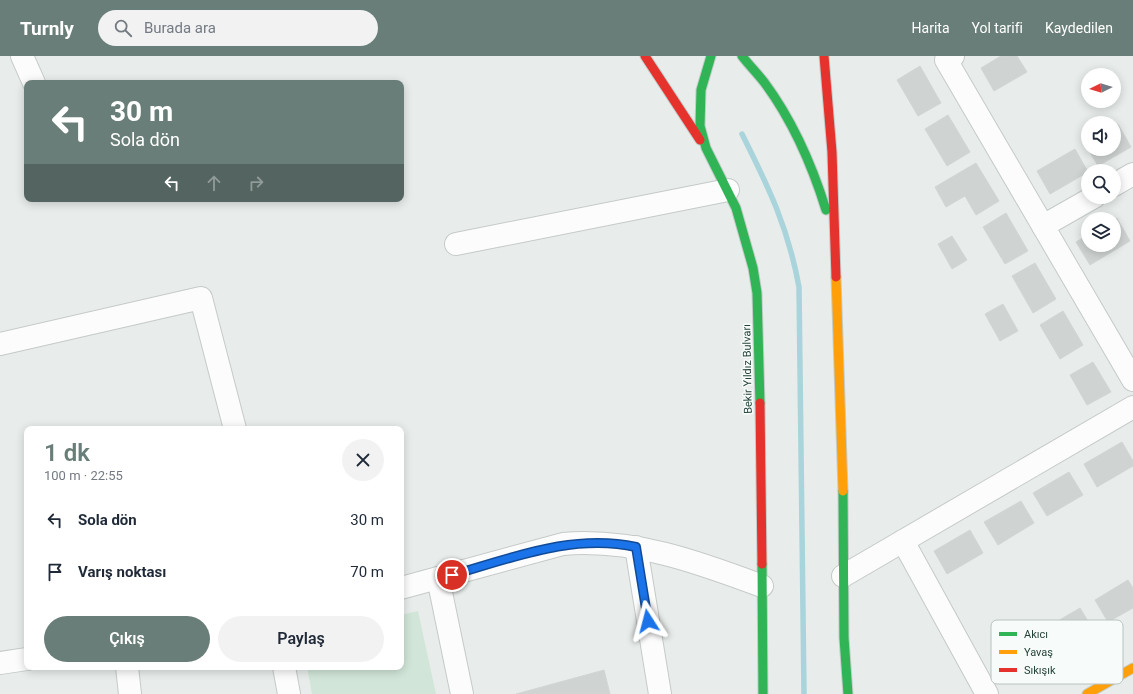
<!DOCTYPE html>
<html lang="tr">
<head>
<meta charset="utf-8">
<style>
  body { margin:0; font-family:Roboto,sans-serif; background:#f2f2f3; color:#1f2937; height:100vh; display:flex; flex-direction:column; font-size:15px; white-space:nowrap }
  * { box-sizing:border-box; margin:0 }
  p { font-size:13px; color:#747a83 }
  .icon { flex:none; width:22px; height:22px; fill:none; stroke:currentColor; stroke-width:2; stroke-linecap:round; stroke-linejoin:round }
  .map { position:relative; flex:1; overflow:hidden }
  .details { position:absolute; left:24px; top:370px; width:380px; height:244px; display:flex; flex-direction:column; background:#fff; border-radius:8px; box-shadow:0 2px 10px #0003 }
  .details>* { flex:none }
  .banner { position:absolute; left:24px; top:24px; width:380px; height:122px; border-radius:8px; box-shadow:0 2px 10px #0003; background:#697e78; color:#fff; overflow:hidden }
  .needle { width:26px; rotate:265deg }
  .buttons { position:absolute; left:1081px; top:12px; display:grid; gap:8px }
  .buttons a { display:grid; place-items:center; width:40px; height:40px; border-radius:50%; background:#fff; box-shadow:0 2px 10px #0003; font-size:20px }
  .pin { position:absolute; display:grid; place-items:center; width:34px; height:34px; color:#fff; margin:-17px; border:2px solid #fff; border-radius:50%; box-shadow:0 1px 4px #0007 }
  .me { position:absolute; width:44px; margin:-22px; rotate:351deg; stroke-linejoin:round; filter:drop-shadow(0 0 3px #0008) }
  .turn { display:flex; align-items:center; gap:14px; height:84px; padding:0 20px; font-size:18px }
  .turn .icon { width:52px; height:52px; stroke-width:2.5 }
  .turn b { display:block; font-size:28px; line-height:34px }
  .lanes { display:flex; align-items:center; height:38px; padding:0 20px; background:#0003; justify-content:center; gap:20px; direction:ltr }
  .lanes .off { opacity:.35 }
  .round { display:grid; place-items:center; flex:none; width:42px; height:42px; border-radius:21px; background:#f2f2f3 }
  .summary { display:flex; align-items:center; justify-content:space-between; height:68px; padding:0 20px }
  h1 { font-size:24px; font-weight:600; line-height:30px; color:#697e78 }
  .action { display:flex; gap:8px; margin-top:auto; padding:8px 20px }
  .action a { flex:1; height:46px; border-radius:24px; background:#697e78; color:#fff; font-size:16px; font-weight:600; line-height:46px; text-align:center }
  .action a+a { background:#f2f2f3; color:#1f2937 }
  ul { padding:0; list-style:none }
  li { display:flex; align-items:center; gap:12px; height:52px; padding:0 20px }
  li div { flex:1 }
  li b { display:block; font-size:15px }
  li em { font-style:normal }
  header { display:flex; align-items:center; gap:24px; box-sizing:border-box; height:56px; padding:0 20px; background:#697e78; color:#fff }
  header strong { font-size:19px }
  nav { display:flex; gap:22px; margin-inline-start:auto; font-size:14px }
  .search { width:280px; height:36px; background:#f2f2f3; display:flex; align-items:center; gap:10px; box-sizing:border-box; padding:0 14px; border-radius:22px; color:#747a83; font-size:15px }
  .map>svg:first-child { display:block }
  .green { fill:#d1e6d8 }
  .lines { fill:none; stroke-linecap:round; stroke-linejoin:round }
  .stream { stroke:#a9d4db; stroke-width:5.5 }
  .building { fill:#cfd4d2; stroke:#d1d6d4 }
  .street-casing { stroke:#c5cac8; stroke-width:24 }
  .fast-casing { stroke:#c3ccc9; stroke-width:11 }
  .slow-casing { stroke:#c3ccc9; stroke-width:11 }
  .jam-casing { stroke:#c3ccc9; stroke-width:11 }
  .street { stroke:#fcfcfc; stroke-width:22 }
  .fast { stroke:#30b455; stroke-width:9 }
  .slow { stroke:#ff9f0a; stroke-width:9 }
  .jam { stroke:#e5322d; stroke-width:9 }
  .route-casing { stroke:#114b97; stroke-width:10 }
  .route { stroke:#1a73e8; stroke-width:7 }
  .labels { text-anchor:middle; stroke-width:3; stroke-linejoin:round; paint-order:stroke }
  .street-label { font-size:11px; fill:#24423a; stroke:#f7fbf9 }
  .key { fill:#f7fbf9; stroke:#b8c4c0; stroke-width:1 }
  .key-label { font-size:11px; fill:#24423a }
</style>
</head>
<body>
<header>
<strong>Turnly</strong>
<div class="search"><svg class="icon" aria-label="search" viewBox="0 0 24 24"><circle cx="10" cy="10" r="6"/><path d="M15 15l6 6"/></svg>Burada ara</div>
<nav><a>Harita</a><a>Yol tarifi</a><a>Kaydedilen</a></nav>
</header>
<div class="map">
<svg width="1133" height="638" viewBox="0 0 1133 638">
  <rect width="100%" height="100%" fill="#e8edeb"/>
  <!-- green -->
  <polygon class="green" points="418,555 436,638 312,638 307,611 401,611 401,559"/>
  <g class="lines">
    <!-- stream -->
    <path class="stream" d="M742,78C769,132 788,171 799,231L804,638"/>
  </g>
  <!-- building -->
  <g class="building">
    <polygon points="1001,0 1017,0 1027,16 994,35 981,12"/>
    <polygon points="920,10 941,47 918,60 897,24"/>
    <polygon points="948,59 970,96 947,110 925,73"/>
    <polygon points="1118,68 1131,91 1098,110 1088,93 1114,93 1114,70"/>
    <polygon points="1075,93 1088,116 1050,138 1037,115"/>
    <polygon points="976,107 999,145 976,159 965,140 946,151 935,131"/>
    <polygon points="1006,157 1028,195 1005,208 983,171"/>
    <polygon points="1117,162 1130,185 1090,209 1076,186 1088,179 1088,189 1114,189 1114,164"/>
    <polygon points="952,180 967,204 952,213 938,188"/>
    <polygon points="1035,207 1056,243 1033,257 1012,220"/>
    <polygon points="1003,248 1018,275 1000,285 985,258"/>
    <polygon points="1063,255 1083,289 1060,303 1040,269"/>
    <polygon points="1093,306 1111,336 1087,349 1070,319"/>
    <polygon points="1122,386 1133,405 1133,410 1097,431 1084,408"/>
    <polygon points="1069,416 1083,439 1047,460 1033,437"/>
    <polygon points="1021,445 1034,467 998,489 984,466"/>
    <polygon points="970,474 983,497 947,518 934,495"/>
    <polygon points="1128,524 1133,532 1133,552 1108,566 1095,544"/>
    <polygon points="1080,552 1094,575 1059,595 1046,572"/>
    <polygon points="604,614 610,638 516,638"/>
  </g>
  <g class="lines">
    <defs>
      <g id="street">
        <polyline points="22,0 34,27"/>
        <polyline points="953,0 946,4 1133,324"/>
        <polyline points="1114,129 1133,118"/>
        <polyline points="1043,170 1094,141"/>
        <polyline points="456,188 728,134"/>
        <polyline points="0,288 201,242 235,373"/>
        <polyline points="903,485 987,638"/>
        <polyline points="636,491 660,638"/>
        <polyline points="843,520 1133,351"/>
        <polyline points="438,522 462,638"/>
        <path d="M401,532L563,488C632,482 698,506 762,530"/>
        <polyline points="0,607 27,603"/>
        <polyline points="127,611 130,638"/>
        <polyline points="284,611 289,638"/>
      </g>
      <g id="fast">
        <polyline points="711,0 701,34 700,70 706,92 736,152 753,212 757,237 760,347"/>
        <path d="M742,0C749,9 757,17 764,26C793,65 812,109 826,154"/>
        <polyline points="843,435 844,582 848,638"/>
        <polyline points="762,508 763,638"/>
      </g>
      <g id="slow">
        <polyline points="836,221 843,435"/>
        <polyline points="1087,638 1133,612"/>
      </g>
      <g id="jam">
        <polyline points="645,0 700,84"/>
        <polyline points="824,0 832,96 836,221"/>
        <polyline points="760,347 762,508"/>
      </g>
    </defs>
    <!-- street casing -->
    <use href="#street" class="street-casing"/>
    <!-- fast casing -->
    <use href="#fast" class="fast-casing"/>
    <!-- slow casing -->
    <use href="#slow" class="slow-casing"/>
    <!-- jam casing -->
    <use href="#jam" class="jam-casing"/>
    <!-- street -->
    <use href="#street" class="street"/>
    <!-- fast -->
    <use href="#fast" class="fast"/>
    <!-- slow -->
    <use href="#slow" class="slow"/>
    <!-- jam -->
    <use href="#jam" class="jam"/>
  </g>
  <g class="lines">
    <defs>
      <path id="route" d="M452,519C512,502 573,477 636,491L648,565"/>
    </defs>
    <!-- route casing -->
    <use href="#route" class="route-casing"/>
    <!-- route -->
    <use href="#route" class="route"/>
  </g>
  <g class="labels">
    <!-- street labels -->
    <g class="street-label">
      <text transform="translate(747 313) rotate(-91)" y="4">Bekir Yıldız Bulvarı</text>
    </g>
  </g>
  <!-- legend -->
  <rect x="991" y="564" width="132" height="64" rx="6" class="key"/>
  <rect x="999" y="576" width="18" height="4" fill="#30b455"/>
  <rect x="999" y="594" width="18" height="4" fill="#ff9f0a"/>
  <rect x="999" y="612" width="18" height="4" fill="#e5322d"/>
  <g class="key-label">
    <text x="1024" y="582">Akıcı</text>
    <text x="1024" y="600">Yavaş</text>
    <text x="1024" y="618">Sıkışık</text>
  </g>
</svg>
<div class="buttons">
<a><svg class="needle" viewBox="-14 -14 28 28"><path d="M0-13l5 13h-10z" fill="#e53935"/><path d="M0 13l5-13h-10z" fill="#747a83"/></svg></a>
<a><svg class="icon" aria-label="sound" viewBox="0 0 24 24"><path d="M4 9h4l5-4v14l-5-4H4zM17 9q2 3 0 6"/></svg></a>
<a><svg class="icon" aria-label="search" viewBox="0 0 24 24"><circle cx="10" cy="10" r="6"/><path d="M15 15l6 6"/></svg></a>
<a><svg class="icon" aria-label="layers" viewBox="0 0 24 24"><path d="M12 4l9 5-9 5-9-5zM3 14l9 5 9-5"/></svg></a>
</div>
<div class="pin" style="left:452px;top:519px;background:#d93025"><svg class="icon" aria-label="arrive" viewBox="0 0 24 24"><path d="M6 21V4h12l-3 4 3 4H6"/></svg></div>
<svg class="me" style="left:648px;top:565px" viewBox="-20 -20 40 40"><path d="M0-17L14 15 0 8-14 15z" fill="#1a73e8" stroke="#fff" stroke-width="4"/></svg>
<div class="banner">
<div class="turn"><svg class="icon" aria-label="left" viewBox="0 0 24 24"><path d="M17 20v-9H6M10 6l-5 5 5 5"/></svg><div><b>30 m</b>Sola dön</div></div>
<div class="lanes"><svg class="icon" aria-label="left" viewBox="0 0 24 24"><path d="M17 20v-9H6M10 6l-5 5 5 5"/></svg><svg class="icon off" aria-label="ahead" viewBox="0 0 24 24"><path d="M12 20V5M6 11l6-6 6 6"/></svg><svg class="icon off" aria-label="right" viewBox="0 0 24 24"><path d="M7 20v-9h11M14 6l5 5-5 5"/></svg></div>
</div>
<section class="details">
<div class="summary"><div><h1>1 dk</h1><p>100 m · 22:55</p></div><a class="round"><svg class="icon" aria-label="close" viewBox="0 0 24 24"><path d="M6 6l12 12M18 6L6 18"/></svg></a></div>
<ul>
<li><svg class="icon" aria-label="left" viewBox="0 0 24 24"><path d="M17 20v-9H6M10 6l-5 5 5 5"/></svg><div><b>Sola dön</b></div><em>30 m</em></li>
<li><svg class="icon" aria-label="arrive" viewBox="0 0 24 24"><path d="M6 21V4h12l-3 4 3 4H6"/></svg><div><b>Varış noktası</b></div><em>70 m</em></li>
</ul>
<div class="action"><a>Çıkış</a><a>Paylaş</a></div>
</section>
</div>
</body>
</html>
